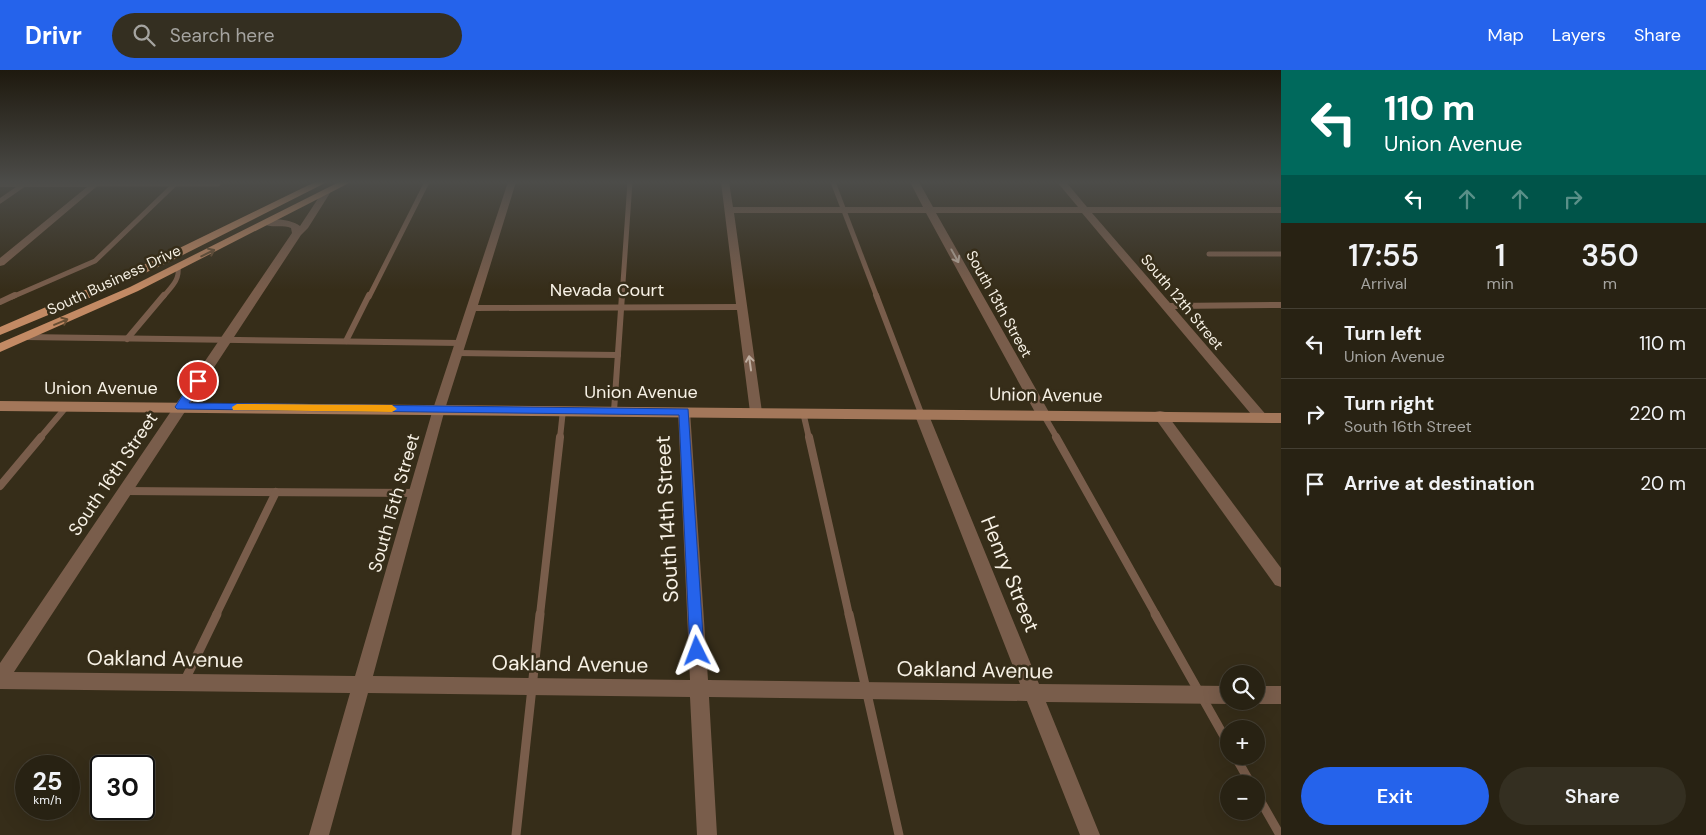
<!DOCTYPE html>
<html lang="en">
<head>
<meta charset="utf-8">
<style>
  body { margin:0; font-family:"DM Sans",sans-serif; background:#342f21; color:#f1f3f6; height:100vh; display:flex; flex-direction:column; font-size:19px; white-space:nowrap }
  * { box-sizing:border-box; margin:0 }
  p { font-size:16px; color:#a5a4a0 }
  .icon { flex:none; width:28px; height:28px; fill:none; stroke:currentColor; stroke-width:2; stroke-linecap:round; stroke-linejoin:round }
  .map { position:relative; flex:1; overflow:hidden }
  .side { display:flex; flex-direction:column; background:#282213; width:425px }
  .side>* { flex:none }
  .top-card { background:#00695c; color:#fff; overflow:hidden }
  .tools { position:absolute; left:1220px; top:595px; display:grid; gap:10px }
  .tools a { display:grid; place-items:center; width:45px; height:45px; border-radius:50%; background:#282213; box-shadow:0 5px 20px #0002,0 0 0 1px #443f33; font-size:25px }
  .speed { position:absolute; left:15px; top:685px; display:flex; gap:10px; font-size:25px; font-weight:700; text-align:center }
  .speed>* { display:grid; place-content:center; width:65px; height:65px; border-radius:50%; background:#282213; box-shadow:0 5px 20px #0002,0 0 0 1px #443f33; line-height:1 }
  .speed small { font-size:12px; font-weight:400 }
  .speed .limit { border:2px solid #111; border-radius:8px; background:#fff; color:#111 }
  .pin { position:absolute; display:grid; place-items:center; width:42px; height:42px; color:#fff; margin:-21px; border:2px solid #fff; border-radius:50%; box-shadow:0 1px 5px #0007 }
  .me { position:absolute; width:55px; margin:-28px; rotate:357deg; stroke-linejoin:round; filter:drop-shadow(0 0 4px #0008) }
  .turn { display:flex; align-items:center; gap:18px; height:105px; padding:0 20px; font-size:22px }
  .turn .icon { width:65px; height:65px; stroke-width:2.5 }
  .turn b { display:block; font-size:35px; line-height:42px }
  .lanes { display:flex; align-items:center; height:48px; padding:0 20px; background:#0003; justify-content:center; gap:25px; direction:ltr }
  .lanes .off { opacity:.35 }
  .eta { display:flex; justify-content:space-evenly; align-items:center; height:85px; text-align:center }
  .eta b { font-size:30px; font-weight:600; line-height:35px }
  .button { display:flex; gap:10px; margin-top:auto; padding:10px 20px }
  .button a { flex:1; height:58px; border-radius:30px; background:#2563eb; color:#fff; font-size:20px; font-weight:600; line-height:58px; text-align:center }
  .button a+a { background:#342f21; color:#f1f3f6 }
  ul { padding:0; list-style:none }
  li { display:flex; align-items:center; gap:15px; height:70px; padding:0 20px; border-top:1px solid #443f33 }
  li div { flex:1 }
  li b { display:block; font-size:19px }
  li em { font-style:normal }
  header { display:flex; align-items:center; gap:30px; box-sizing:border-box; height:70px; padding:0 25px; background:#2563eb; color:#fff }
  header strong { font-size:24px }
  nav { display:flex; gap:28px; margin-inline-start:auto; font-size:18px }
  .search { width:350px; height:45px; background:#342f21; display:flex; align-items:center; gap:12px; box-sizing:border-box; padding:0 18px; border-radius:28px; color:#a5a4a0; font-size:19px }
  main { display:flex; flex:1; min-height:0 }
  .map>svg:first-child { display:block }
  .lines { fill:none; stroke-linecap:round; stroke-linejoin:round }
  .lane-far3 { stroke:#795d4b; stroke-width:5 }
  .lane-far2 { stroke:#795d4b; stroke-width:6 }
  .lane-far1 { stroke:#795d4b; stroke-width:8 }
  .lane { stroke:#795d4b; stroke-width:9 }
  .street { fill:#795d4b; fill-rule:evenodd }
  .secondary { fill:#a3775a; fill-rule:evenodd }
  .primary { fill:#c38a64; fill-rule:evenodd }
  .oneway { stroke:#674e33 }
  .oneway2 { stroke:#beaea0 }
  .route { fill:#2563eb; stroke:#184099 }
  .slow { fill:#f59e0b }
  .labels { text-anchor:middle; stroke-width:5; stroke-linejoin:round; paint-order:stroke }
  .far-street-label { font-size:15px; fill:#f7f1e5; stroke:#362d19 }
  .street-label { font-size:18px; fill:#f7f1e5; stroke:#362d19 }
  .near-street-label { font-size:21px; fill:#f7f1e5; stroke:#362d19 }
</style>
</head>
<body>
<header>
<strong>Drivr</strong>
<div class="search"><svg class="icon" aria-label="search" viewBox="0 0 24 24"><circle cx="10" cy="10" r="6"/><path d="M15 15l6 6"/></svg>Search here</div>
<nav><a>Map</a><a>Layers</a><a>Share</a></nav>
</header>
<main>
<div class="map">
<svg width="1281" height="765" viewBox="0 0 1281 765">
  <rect width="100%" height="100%" fill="#362d19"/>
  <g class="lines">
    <!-- lane-far3 -->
    <g class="lane-far3">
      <polyline points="833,112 877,227"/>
      <polyline points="96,114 218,114"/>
      <polyline points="0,131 26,113"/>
      <polyline points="1209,184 1281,184"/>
      <polyline points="12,227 95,191 177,112"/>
      <path d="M163,227C171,217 180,210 178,197"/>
      <polyline points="369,227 427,112"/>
      <polyline points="622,227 630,112"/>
    </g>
    <!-- lane-far2 -->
    <g class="lane-far2">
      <polyline points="876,225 921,343"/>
      <polyline points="0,232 15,225"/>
      <polyline points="25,267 461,273"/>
      <polyline points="127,269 164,225"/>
      <polyline points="346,271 369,225"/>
      <polyline points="457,283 618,285"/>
      <polyline points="614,341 622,225"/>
      <polyline points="803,342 809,368"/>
      <polyline points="1043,344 1057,368"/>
      <polyline points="40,368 67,336"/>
      <polyline points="560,368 563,340"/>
    </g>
    <!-- lane-far1 -->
    <g class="lane-far1">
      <polyline points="809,367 849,545"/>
      <polyline points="1056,367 1156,545"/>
      <polyline points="0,416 41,367"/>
      <polyline points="125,421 416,423"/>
      <polyline points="216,545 276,422"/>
      <polyline points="540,545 560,367"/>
    </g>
    <!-- lane -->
    <g class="lane">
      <polyline points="849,544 899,765"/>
      <polyline points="1155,544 1229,675"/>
      <polyline points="185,610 217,544"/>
      <polyline points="1235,686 1251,714"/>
      <polyline points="1256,723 1280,765"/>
      <polyline points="516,765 540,544"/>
    </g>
    <!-- street -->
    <g class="street">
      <polygon points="0,112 102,112 4,195 0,196 0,188 87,117 0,117"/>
      <path d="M508,112H516L478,235L736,234L721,112H729L733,137H923L910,112H919L933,137H1078L1057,112H1066L1087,137H1281V143H1092L1170,233L1281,232V238L1175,239L1268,347L1266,350H1256L1082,143H936L1050,344L1048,347H1038L1036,344L926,143H734L762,342L761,345H751L750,342L737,240L476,241L445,339L373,606L690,610L678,341L679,338H689L690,341L708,610L1020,614L914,343L916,340H926L928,343L1039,614L1229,616V631H1235L1229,634L1046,632L1100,765H1080L1027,631L709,627L717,765H697L690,627L368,623L329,765H309L350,623L0,619V593L292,163L291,158C282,154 270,159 262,153C271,147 291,149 300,156L323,121L326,120L330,123L308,158L301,165L14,602L355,606L433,339Z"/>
      <polygon points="1160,341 1165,342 1281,498 1281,517 1275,515 1155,348 1153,345 1155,342"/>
      <polygon points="1256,616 1281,616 1281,634 1256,634 1250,631 1256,631"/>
    </g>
    <!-- secondary -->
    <polygon class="secondary" points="0,331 1281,343 1281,353 0,341"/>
    <!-- primary -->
    <g class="primary">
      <polygon points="315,112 327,112 167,193 87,229 0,265 0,257 159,188"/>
      <polygon points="339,112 351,112 138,221 0,282 0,273 130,217"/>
    </g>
  </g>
  <!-- one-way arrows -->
  <defs><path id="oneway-shaft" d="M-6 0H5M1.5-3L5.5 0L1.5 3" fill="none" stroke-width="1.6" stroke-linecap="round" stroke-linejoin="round" transform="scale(1.25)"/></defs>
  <g class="oneway">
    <use href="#oneway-shaft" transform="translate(208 183) rotate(-26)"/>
    <use href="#oneway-shaft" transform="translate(61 252) rotate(-23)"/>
  </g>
  <g class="oneway2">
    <use href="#oneway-shaft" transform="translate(955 186) rotate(61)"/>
    <use href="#oneway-shaft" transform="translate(750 293) rotate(-98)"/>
  </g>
  <!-- sky -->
  <linearGradient id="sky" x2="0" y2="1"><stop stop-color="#1e190e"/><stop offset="0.51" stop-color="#4c4c49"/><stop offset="1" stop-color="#4c4c49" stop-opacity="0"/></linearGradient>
  <rect width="1281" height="220" fill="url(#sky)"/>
  <!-- route -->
  <polygon class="route" points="198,307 203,311 189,333 688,339 704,581 702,586 697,588 692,586 690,581 679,345 177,339 175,337 177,334 194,308"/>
  <!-- slow -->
  <polygon class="slow" points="237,334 392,335 397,339 392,342 233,340 232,337"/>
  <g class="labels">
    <!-- far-street labels -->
    <g class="far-street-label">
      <text transform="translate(114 210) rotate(-25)" y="5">South Business Drive</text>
      <text transform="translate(1182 232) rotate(50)" y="5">South 12th Street</text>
      <text transform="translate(999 234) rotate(61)" y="5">South 13th Street</text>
    </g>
    <!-- street labels -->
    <g class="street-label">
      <text x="607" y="226">Nevada Court</text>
      <text x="101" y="324">Union Avenue</text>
      <text x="641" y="328">Union Avenue</text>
      <text transform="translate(1046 325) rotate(1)" y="6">Union Avenue</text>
      <text transform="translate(113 404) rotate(-56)" y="6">South 16th Street</text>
      <text transform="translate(394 433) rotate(-74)" y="6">South 15th Street</text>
    </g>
    <!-- near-street labels -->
    <g class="near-street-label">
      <text transform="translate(667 449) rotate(-93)" y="7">South 14th Street</text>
      <text transform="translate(1010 504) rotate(68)" y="7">Henry Street</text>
      <text transform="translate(165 589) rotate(1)" y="7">Oakland Avenue</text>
      <text transform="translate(570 594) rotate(1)" y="7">Oakland Avenue</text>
      <text transform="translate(975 600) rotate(1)" y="7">Oakland Avenue</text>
    </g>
  </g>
</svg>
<div class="tools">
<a><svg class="icon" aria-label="search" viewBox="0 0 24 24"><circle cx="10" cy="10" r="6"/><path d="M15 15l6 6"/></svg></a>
<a>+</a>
<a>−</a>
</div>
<div class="speed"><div>25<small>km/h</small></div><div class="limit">30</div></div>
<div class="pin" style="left:198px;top:311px;background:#d93025"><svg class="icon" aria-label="arrive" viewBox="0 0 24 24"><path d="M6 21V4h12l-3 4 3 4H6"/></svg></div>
<svg class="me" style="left:697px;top:581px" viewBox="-20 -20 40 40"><path d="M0-17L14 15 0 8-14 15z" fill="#2563eb" stroke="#fff" stroke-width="4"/></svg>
</div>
<section class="side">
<div class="top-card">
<div class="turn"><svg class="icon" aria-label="left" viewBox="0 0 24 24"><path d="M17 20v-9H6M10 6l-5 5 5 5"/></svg><div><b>110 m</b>Union Avenue</div></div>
<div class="lanes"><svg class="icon" aria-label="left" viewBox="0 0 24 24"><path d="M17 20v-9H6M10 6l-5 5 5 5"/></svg><svg class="icon off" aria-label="ahead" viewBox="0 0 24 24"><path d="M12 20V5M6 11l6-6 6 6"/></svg><svg class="icon off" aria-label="ahead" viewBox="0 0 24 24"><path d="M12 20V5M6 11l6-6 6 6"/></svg><svg class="icon off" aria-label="right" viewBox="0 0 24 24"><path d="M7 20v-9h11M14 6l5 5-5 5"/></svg></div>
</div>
<div class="eta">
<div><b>17:55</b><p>Arrival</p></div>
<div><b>1</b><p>min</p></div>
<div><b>350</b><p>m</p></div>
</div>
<ul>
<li><svg class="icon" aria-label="left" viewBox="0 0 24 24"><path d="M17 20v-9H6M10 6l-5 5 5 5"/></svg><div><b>Turn left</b><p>Union Avenue</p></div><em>110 m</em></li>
<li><svg class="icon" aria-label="right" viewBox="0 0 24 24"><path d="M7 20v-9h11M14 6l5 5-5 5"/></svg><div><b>Turn right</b><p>South 16th Street</p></div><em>220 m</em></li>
<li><svg class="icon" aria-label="arrive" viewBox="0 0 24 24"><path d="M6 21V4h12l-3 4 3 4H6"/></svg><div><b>Arrive at destination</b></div><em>20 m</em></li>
</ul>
<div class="button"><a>Exit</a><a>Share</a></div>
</section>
</main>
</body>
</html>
